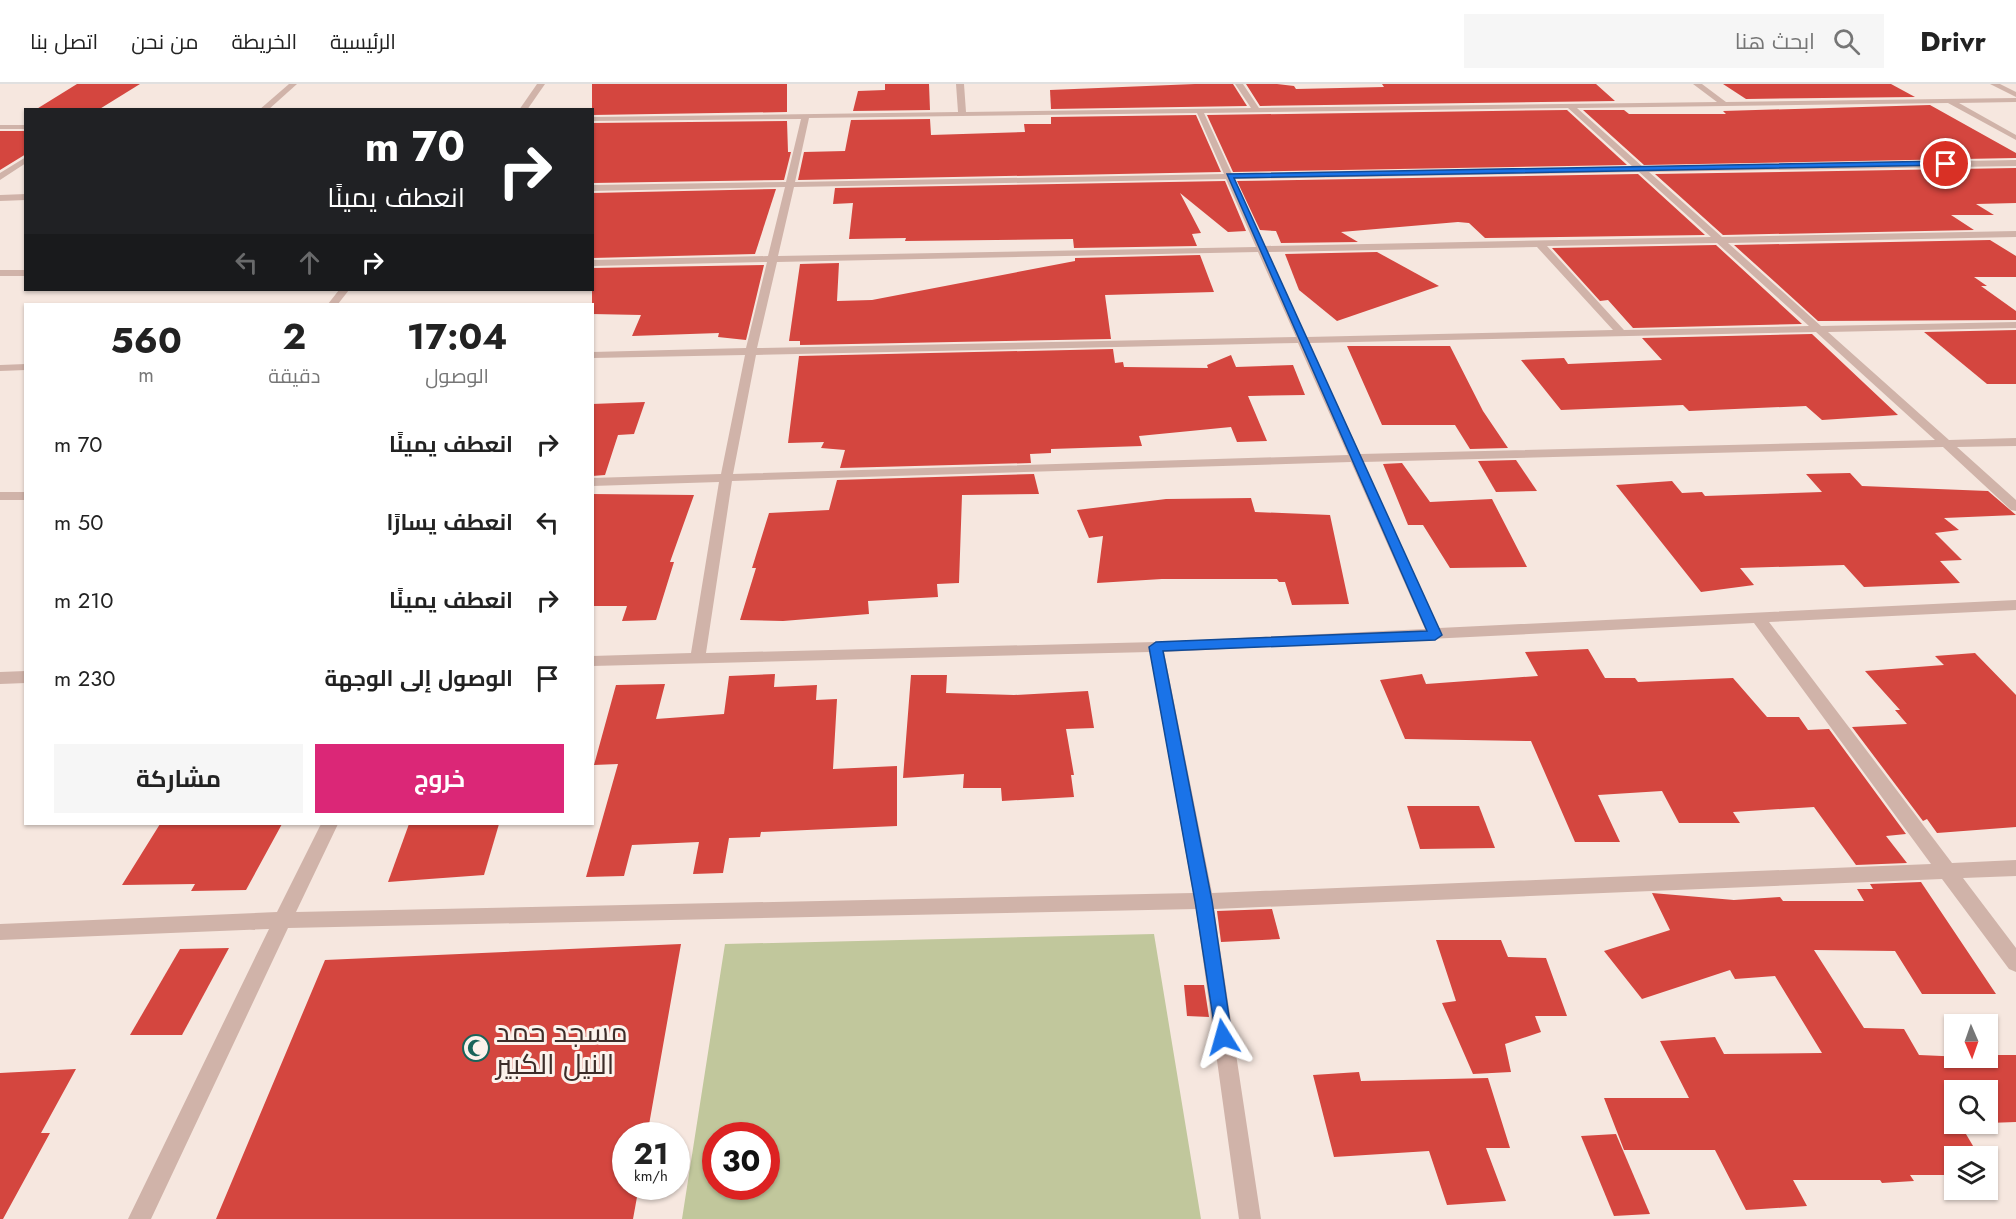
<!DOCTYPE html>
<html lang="ar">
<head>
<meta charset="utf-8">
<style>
  body { margin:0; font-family:Jost,Cairo,sans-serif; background:#f6f6f6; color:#222; direction:rtl; height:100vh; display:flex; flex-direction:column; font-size:22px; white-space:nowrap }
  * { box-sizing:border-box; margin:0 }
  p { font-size:20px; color:#767676 }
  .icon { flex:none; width:33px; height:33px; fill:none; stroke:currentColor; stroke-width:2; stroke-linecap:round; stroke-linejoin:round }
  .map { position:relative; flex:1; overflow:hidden; direction:ltr }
  .drawer { position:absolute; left:24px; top:219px; width:570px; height:522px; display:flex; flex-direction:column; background:#fff; border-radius:0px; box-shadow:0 2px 4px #0004; direction:rtl }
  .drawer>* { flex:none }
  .banner { position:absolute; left:24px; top:24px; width:570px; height:183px; border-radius:0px; box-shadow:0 2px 4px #0004; direction:rtl; background:#202124; color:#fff; overflow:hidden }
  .needle { width:39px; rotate:178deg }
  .buttons { position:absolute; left:1944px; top:930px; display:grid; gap:12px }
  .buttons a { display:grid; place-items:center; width:54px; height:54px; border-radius:0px; background:#fff; box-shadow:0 2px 4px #0004; font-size:30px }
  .speed { position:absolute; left:612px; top:1038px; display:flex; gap:12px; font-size:30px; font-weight:700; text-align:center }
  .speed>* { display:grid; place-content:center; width:78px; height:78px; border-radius:50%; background:#fff; box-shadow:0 2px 4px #0004; line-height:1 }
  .speed small { font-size:15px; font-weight:400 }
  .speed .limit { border:9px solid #d22; background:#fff; color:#111 }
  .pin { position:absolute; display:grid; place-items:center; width:51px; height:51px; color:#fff; margin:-26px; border:3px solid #fff; border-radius:50%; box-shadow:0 2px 6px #0007 }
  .me { position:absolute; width:66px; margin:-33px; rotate:352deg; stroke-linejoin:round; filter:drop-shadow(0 0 4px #0008) }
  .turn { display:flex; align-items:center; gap:21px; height:126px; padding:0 30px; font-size:27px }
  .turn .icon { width:78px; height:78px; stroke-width:2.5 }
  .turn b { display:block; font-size:42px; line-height:51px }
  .lanes { display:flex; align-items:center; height:57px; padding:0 30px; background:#0003; justify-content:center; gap:30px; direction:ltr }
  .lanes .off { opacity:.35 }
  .eta { display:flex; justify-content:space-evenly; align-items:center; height:102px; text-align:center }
  .eta b { font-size:36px; font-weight:700; line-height:42px }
  .button { display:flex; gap:12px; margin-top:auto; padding:12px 30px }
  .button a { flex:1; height:69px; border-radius:0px; background:#db2777; color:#fff; font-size:24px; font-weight:700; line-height:69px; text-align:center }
  .button a+a { background:#f6f6f6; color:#222 }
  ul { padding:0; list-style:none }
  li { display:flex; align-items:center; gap:18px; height:78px; padding:0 30px }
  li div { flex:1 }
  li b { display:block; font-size:22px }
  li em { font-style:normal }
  header { display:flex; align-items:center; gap:36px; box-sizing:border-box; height:84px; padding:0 30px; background:#fff; border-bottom:2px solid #e0e0e0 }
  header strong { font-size:28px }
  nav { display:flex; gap:33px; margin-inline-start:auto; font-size:21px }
  .search { width:420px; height:54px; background:#f6f6f6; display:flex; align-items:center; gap:15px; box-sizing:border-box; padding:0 21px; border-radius:0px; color:#767676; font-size:22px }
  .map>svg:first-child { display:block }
  .green { fill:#c1c79c; fill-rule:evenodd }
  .building { fill:#d4463f }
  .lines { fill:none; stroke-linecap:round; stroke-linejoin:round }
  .minor { fill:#d0b3a9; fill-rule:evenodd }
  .route { fill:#1a73e8; stroke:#114b97; stroke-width:1.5 }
  .labels { text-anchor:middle; stroke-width:6; stroke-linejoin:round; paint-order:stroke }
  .near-poi-label { font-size:28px; fill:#3c2c29; stroke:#fcf2ec; text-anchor:start }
</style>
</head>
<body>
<header>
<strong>Drivr</strong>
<div class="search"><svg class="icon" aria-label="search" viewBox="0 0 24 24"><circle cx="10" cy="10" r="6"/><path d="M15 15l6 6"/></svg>ابحث هنا</div>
<nav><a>الرئيسية</a><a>الخريطة</a><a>من نحن</a><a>اتصل بنا</a></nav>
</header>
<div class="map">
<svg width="2016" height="1135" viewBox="0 0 2016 1135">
  <rect width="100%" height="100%" fill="#f6e7df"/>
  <!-- green -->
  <path class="green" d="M1154,850L1201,1135H682L725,860ZM716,1052H766V1102H716Z"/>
  <!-- building -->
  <g class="building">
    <polygon points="77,0 140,0 98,26 35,26"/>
    <polygon points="592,0 787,0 787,28 592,31"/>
    <polygon points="885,0 929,0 930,26 853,27 858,7 885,6"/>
    <polygon points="1195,0 1233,0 1247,22 1051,25 1050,6"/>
    <polygon points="1246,0 1277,0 1294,2 1296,5 1384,3 1382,0 1596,0 1615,17 1260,22"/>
    <polygon points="1723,0 1891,0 1915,13 1746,15"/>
    <polygon points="1930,21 2016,69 2016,74 1644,81 1583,26 1624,26 1629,30 1726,30 1723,27"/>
    <polygon points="1567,26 1627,81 1233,88 1207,31"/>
    <polygon points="1196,31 1221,88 798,96 804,68 845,67 851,36 930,35 931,51 1025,48 1024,40 1051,40 1051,33"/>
    <polygon points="787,37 788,68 791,68 784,96 592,99 592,39"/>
    <polygon points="0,47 26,47 26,70 0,86"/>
    <polygon points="2016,84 2016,119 1976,120 1994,131 1951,131 1974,146 1723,151 1655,90"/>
    <polygon points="1638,90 1705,151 1485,154 1469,139 1458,138 1341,148 1358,158 1281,159 1276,147 1260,146 1237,97"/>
    <polygon points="1225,97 1246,147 1228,148 1180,109 1201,149 1192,150 1197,162 1074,164 1073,155 905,157 906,154 849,155 853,119 833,120 835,104"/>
    <polygon points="776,105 755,170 592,174 592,109"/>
    <polygon points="1990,156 2016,172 2016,193 1974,193 1987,202 1981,202 2016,227 2016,236 1818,237 1734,161"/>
    <polygon points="1716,161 1802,240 1633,244 1608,216 1600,217 1552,164"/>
    <polygon points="1377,168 1439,202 1337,237 1299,206 1285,170"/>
    <polygon points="1200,171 1214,208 1105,211 1111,255 800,261 800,257 789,257 800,180 839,179 837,217 872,216 1075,177 1075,174"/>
    <polygon points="764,181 746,256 718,253 719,249 632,252 641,231 592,230 592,184"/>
    <polygon points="2016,246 2016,300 1987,300 1924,248"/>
    <polygon points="1812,250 1898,331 1822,336 1806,322 1689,327 1683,321 1561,326 1521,276 1564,274 1568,280 1662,276 1642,254"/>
    <polygon points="1347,262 1450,262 1483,327 1508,364 1470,365 1455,341 1382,341"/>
    <polygon points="1113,265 1115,279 1123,278 1124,283 1208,284 1207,281 1231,271 1236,283 1293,281 1305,311 1248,312 1267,357 1237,358 1231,343 1139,352 1142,362 1051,365 1051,369 1030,370 1031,379 840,384 845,366 821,364 824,358 788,359 799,272"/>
    <polygon points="645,318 634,350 618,351 605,391 592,392 592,320"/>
    <polygon points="1516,376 1537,407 1496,408 1478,377"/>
    <polygon points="1402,379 1430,418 1492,415 1527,483 1450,484 1423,441 1408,441 1383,380"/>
    <polygon points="1850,389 1862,402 1988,407 2016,431 1944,434 1959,446 1935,449 1962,476 1940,477 1960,499 1864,503 1844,481 1740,484 1754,501 1701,508 1616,401 1672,397 1682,409 1702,408 1705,412 1822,408 1806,390"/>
    <polygon points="1034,390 1039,410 962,411 959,499 937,500 938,513 868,517 869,530 783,537 740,536 756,484 752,484 769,429 829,426 837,396"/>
    <polygon points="592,410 694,411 670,478 674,478 656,536 622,537 627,522 593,522"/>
    <polygon points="1251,414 1255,428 1330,431 1349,520 1292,521 1285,498 1279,498 1277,495 1162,495 1097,499 1103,452 1089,454 1077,426 1166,415"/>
    <polygon points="1588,565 1605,594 1635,594 1638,598 1733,594 1767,633 1799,633 1808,646 1829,645 1906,750 1886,752 1907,779 1856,781 1814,723 1733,728 1740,739 1679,739 1662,707 1598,711 1620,758 1575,758 1531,657 1405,655 1380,596 1422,590 1426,600 1538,592 1525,568"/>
    <polygon points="1975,569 2016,611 2016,743 1937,749 1927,735 1923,737 1852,643 1907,640 1895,626 1900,626 1865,587 1944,581 1935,572"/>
    <polygon points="775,590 774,603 817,601 816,616 837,615 833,685 897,682 897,742 761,748 760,753 729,754 723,789 693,790 699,758 632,761 624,792 586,793 618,680 594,681 616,601 665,600 656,635 724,630 729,592"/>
    <polygon points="911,591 947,591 946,609 1014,611 1088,607 1094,644 1066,645 1074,691 1071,691 1074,713 1002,717 1001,704 963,704 964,690 903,694"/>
    <polygon points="1407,722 1479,722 1495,764 1420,765"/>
    <polygon points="160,740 282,740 246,806 191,807 195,800 122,801"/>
    <polygon points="409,740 499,740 484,791 388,798"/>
    <polygon points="1921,798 1996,910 1922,910 1895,867 1814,866 1864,944 1904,945 1919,971 1988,974 1988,971 2016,971 2016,1038 1988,1039 1988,1006 1954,1006 1954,1040 1960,1040 1979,1072 1954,1072 1954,1091 1910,1091 1914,1097 1882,1099 1880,1096 1793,1096 1807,1122 1746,1126 1715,1066 1624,1066 1604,1014 1689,1014 1660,957 1715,953 1724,970 1822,969 1775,892 1735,895 1730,886 1642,915 1604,867 1670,846 1652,809 1734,816 1780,813 1783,817 1864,817 1857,805 1873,805 1870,800"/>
    <polygon points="1272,825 1280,855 1221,858 1217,827"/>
    <polygon points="1436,856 1501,856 1508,873 1546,874 1567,932 1535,932 1541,948 1505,960 1511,988 1473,990 1442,919 1456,917"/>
    <polygon points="681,860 647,1052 626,1052 626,1102 639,1102 633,1135 216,1135 325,876"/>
    <polygon points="229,864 182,951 130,951 180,865"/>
    <polygon points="1184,901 1204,901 1209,933 1187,932"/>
    <polygon points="76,985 41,1049 50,1049 3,1135 0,1135 0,989"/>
    <polygon points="1359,988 1361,997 1488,994 1510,1064 1486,1064 1506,1117 1447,1121 1429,1067 1334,1073 1313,991"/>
    <polygon points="1616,1050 1650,1130 1614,1132 1581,1052"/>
  </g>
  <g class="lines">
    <!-- minor -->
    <g class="minor">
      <polygon points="289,0 297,0 268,26 259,26"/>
      <polygon points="537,0 545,0 527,26 519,26"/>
      <path d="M956,0H964L966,28L1251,24L1235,0H1243L1259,24L1717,18L1693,0H1702L1726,18L2016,14V18L1959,19L2016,51V56L1948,19L1577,24L1643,83L2016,76V82L1649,88L1722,153L2016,147V153L1728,159L1821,242L2016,238V244L1828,248L1949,356L2016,354V362L1957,363L2016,416V427L2011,426L1943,363L1363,378L1439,544L2016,516V526L1769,538L1952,779L2016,776V792L1963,794L2016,864V888L2009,885L1942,795L1214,825L1261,1135H1239L1196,825L288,844L151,1135H128L269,845L0,856V840L277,828L321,740H338L296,828L1193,809L1150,568L592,582V572L691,569L719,398L592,402V394L721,390L745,271L592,274V268L746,264L767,178L592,182V176L768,172L785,103L592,107V101L786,98L801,35L592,37V33L958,28ZM1568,24L1633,83L1232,90L1204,29ZM1197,29L1224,90L795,98L809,34ZM1639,88L1711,153L1265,162L1234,95ZM1226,95L1256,163L778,172L794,103ZM1717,159L1809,242L1624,246L1547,162ZM1537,163L1613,246L1306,253L1268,168ZM1258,168L1296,253L757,264L777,178ZM1816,248L1935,356L1360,370L1309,259ZM1298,259L1348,371L733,390L756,271ZM1351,378L1425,545L1156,558L706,569L732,397ZM1754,539L1931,780L1212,809L1164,568Z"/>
      <polygon points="1990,0 2000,0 2016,8 2016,13"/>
      <rect x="0" y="41" width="26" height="4"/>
      <polygon points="26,73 26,79 0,96 0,89"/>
      <polygon points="26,110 26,116 0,117 0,111"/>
      <rect x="0" y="186" width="26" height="6"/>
      <polygon points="339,206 349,206 338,220 328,220"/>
      <polygon points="26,280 26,286 0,287 0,281"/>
      <rect x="0" y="408" width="26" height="8"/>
      <polygon points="26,587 26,599 0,600 0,588"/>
    </g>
  </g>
  <!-- route -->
  <polygon class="route" points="1946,77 1948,81 1234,94 1442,551 1435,556 1163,567 1212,817 1232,953 1230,959 1223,962 1217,959 1195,817 1149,563 1156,558 1427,547 1227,90"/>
  <!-- icons -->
  <defs>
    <symbol id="mosque-ring" viewBox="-11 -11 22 22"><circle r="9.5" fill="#fcf2ec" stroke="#19645a" stroke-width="1.5"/><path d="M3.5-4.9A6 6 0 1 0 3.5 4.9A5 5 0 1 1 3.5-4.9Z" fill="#19645a"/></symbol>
  </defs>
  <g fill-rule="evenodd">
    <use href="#mosque-ring" x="461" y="949" width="30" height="30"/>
  </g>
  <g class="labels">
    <!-- near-poi labels -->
    <g class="near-poi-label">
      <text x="496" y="958">مسجد حمد<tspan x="496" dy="32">النيل الكبير</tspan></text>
    </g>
  </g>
</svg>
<div class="buttons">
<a><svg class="needle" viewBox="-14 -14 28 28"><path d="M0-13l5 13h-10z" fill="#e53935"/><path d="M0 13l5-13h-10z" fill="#767676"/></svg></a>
<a><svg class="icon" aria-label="search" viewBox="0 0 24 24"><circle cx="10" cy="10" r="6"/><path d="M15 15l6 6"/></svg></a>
<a><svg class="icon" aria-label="layers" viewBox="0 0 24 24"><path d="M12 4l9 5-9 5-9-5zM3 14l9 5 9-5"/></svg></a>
</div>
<div class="speed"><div>21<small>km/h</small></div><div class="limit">30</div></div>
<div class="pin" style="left:1946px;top:80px;background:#d93025"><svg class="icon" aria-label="arrive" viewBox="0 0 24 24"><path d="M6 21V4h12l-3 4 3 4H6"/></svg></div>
<svg class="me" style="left:1223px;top:953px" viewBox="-20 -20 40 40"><path d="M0-17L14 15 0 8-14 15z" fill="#1a73e8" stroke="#fff" stroke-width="4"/></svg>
<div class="banner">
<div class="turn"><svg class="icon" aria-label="right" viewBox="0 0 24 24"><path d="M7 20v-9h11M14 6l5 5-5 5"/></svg><div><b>70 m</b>انعطف يمينًا</div></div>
<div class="lanes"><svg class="icon off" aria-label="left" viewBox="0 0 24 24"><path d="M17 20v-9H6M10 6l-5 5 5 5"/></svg><svg class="icon off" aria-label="ahead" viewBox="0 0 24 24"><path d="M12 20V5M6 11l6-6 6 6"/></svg><svg class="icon" aria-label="right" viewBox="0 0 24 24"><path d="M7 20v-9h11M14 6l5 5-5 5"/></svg></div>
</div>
<section class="drawer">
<div class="eta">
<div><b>17:04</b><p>الوصول</p></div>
<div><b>2</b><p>دقيقة</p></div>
<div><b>560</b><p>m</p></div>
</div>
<ul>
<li><svg class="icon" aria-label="right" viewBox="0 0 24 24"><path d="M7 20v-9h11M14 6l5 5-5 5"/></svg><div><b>انعطف يمينًا</b></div><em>70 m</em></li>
<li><svg class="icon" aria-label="left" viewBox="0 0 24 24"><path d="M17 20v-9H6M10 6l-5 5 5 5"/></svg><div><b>انعطف يسارًا</b></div><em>50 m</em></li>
<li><svg class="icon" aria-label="right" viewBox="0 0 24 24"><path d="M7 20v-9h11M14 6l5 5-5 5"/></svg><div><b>انعطف يمينًا</b></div><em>210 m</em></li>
<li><svg class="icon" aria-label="arrive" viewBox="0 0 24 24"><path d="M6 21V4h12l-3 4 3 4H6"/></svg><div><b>الوصول إلى الوجهة</b></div><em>230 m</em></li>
</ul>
<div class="button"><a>خروج</a><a>مشاركة</a></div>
</section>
</div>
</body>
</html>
